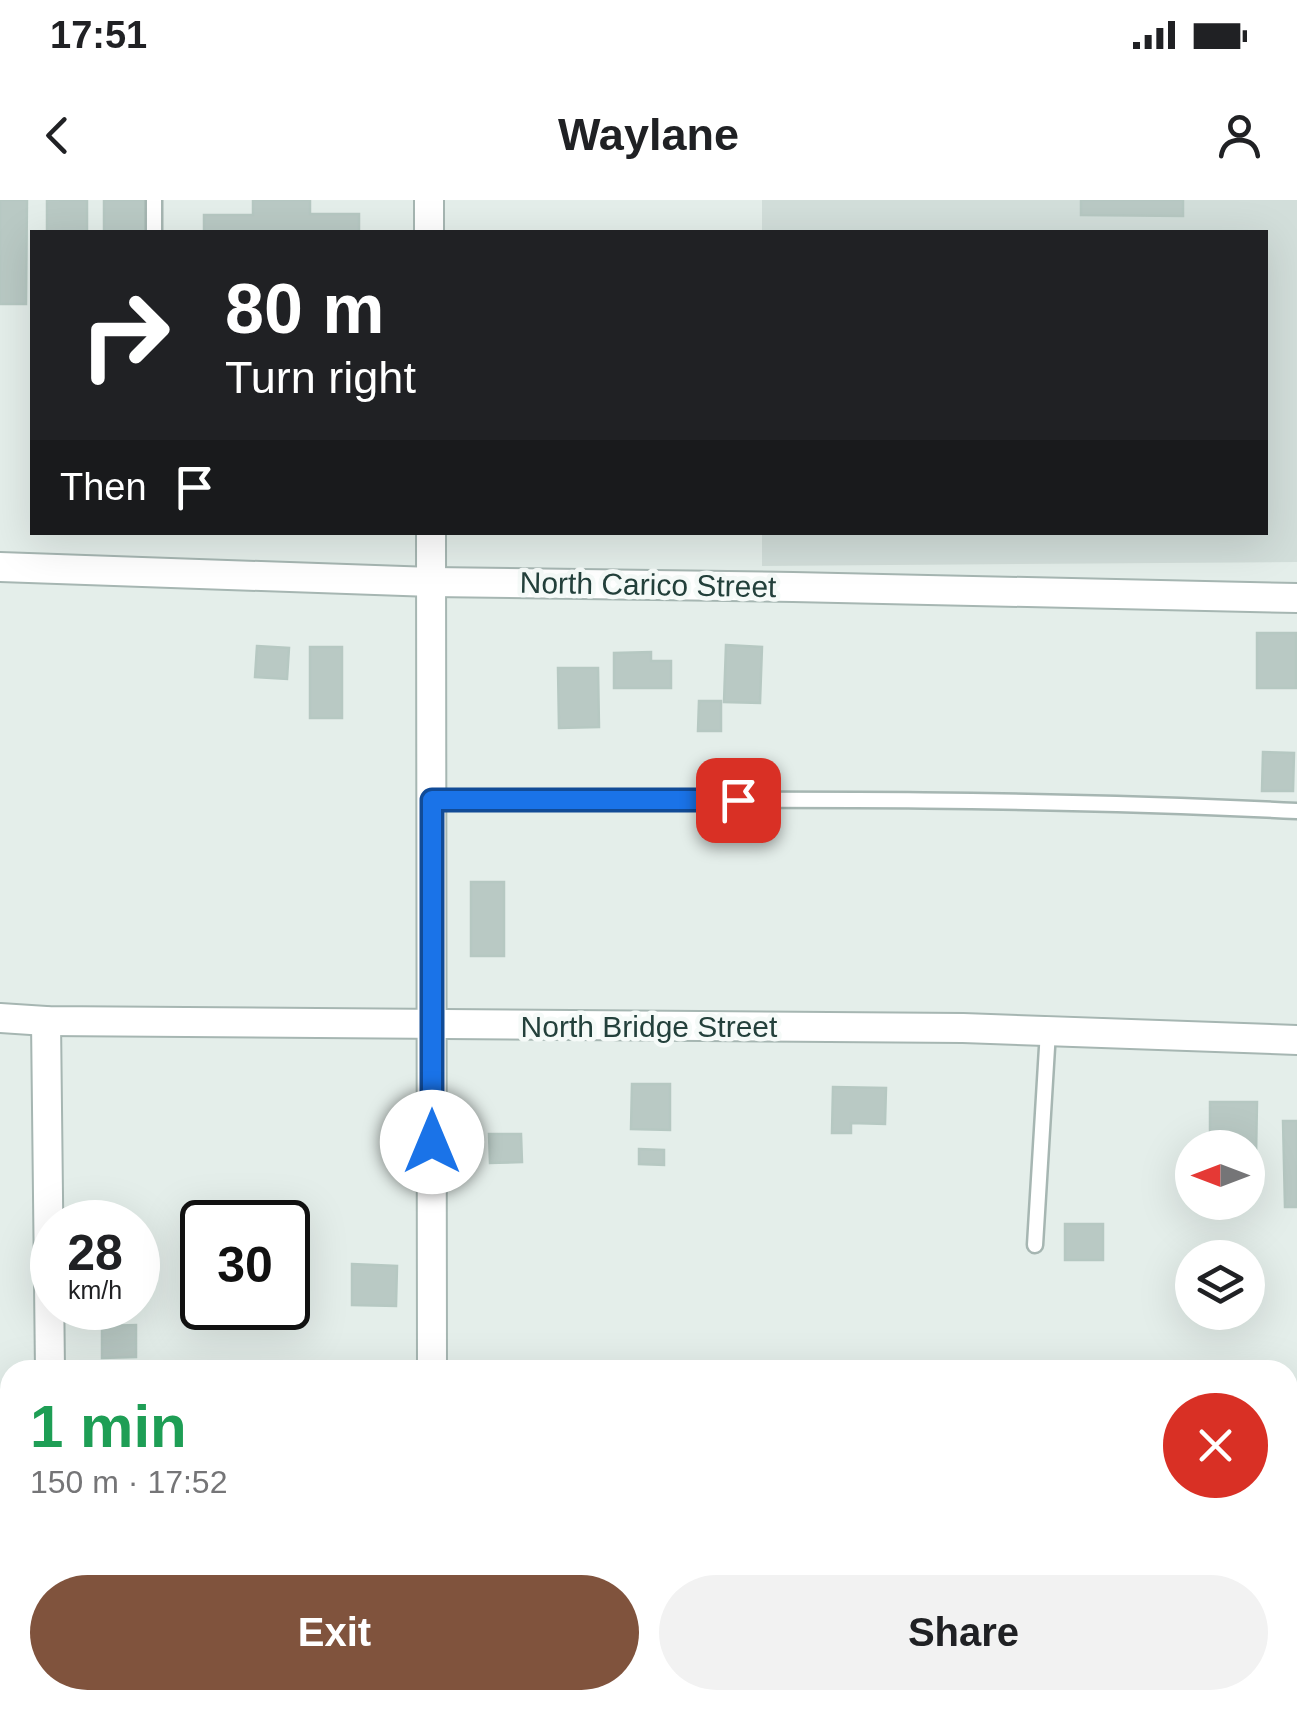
<!DOCTYPE html>
<html lang="en">
<head>
<meta charset="utf-8">
<style>
  body { margin:0; font-family:Arial,sans-serif; background:#f2f2f2; color:#202124; height:100vh; display:flex; flex-direction:column; font-size:38px; white-space:nowrap }
  * { box-sizing:border-box; margin:0 }
  p { font-size:32px; color:#757577 }
  .icon { flex:none; width:55px; height:55px; fill:none; stroke:currentColor; stroke-width:2; stroke-linecap:round; stroke-linejoin:round }
  .map { position:relative; flex:1; overflow:hidden }
  .side { position:absolute; left:0px; top:1160px; width:1298px; height:350px; display:flex; flex-direction:column; background:#fff; border-radius:30px 30px 0 0; box-shadow:0 10px 40px #0002 }
  .side>* { flex:none }
  .guide { position:absolute; left:30px; top:30px; width:1238px; height:305px; border-radius:0px; box-shadow:0 10px 40px #0002; background:#202124; color:#fff; overflow:hidden }
  .needle { width:65px; rotate:270deg }
  .controls { position:absolute; left:1175px; top:930px; display:grid; gap:20px }
  .controls a { display:grid; place-items:center; width:90px; height:90px; border-radius:50%; background:#fff; box-shadow:0 10px 40px #0002; font-size:50px }
  .speed { position:absolute; left:30px; top:1000px; display:flex; gap:20px; font-size:50px; font-weight:700; text-align:center }
  .speed>* { display:grid; place-content:center; width:130px; height:130px; border-radius:50%; background:#fff; box-shadow:0 10px 40px #0002; line-height:1 }
  .speed small { font-size:25px; font-weight:400 }
  .speed .limit { border:5px solid #111; border-radius:15px; background:#fff; color:#111 }
  .pin { position:absolute; display:grid; place-items:center; width:85px; height:85px; color:#fff; margin:-42px; border-radius:20px; box-shadow:0 5px 15px #0006 }
  .me { position:absolute; width:110px; margin:-55px; rotate:0deg; stroke-linejoin:round; filter:drop-shadow(0 0 8px #0008) }
  .turn { display:flex; align-items:center; gap:35px; height:210px; padding:0 30px; font-size:45px }
  .turn .icon { width:130px; height:130px; stroke-width:2.5 }
  .turn b { display:block; font-size:70px; line-height:85px }
  .then { display:flex; align-items:center; height:95px; padding:0 30px; background:#0003; gap:20px; font-size:38px }
  .round { display:grid; place-items:center; flex:none; width:105px; height:105px; border-radius:52px; background:#f2f2f2 }
  .summary { display:flex; align-items:center; justify-content:space-between; height:170px; padding:0 30px }
  h1 { font-size:60px; font-weight:600; line-height:75px; color:#1e9e55 }
  .primary-button { display:flex; gap:20px; margin-top:auto; padding:20px 30px }
  .primary-button a { flex:1; height:115px; border-radius:60px; background:#80533d; color:#fff; font-size:40px; font-weight:600; line-height:115px; text-align:center }
  .primary-button a+a { background:#f2f2f2; color:#202124 }
  .status { display:flex; justify-content:space-between; align-items:center; height:70px; padding:0 50px; background:#fff; direction:ltr }
  .status svg { height:28px; fill:currentColor }
  header { display:flex; justify-content:space-between; align-items:center; height:130px; padding:0 30px; background:#fff; font-size:45px; font-weight:600 }
  .map>svg:first-child { display:block }
  .built { fill:#d2deda }
  .building { fill:#b9c9c4; stroke:#b6c8c2; stroke-width:2.5 }
  .lines { fill:none; stroke-linecap:round; stroke-linejoin:round }
  .service-casing { stroke:#a6b6b2; stroke-width:19 }
  .minor-casing { stroke:#a6b6b2; stroke-width:32 }
  .service { stroke:#fff; stroke-width:14 }
  .minor { stroke:#fff; stroke-width:28 }
  .route-casing { stroke:#114b97; stroke-width:25 }
  .route { stroke:#1a73e8; stroke-width:18 }
  .labels { text-anchor:middle; stroke-width:9; stroke-linejoin:round; paint-order:stroke }
  .street-label { font-size:30px; fill:#23403b; stroke:#f5faf8 }
</style>
</head>
<body>
<div class="status"><b>17:51</b><svg viewBox="0 0 49 12"><path d="M0 12V9h3v3zM5 12V6h3v6zM10 12V3h3v9zM15 12V0h3v12zM26 1h20v11H26zM47 4h2v5h-2z"/></svg></div>
<header><svg class="icon" aria-label="back" viewBox="0 0 24 24"><path d="M15 5l-7 7 7 7"/></svg>Waylane<svg class="icon" aria-label="person" viewBox="0 0 24 24"><circle cx="12" cy="8" r="4"/><path d="M4 21q1-7 8-7t8 7"/></svg></header>
<div class="map">
<svg width="1297" height="1510" viewBox="0 0 1297 1510">
  <rect width="100%" height="100%" fill="#e4eeea"/>
  <!-- built -->
  <polygon class="built" points="762,0 1297,0 1297,362 762,366 762,333 1265,332 1265,32 762,32"/>
  <!-- building -->
  <g class="building">
    <polygon points="0,0 27,0 26,104 0,104"/>
    <rect x="47" y="0" width="40" height="32"/>
    <rect x="104" y="0" width="41" height="32"/>
    <polygon points="253,0 310,0 310,14 359,14 359,32 204,32 204,15 253,15"/>
    <polygon points="1081,0 1183,0 1183,16 1081,15"/>
    <rect x="1257" y="433" width="39" height="55"/>
    <polygon points="726,445 762,447 760,503 724,502"/>
    <polygon points="257,446 289,448 287,479 255,477"/>
    <rect x="310" y="447" width="32" height="71"/>
    <polygon points="651,452 651,461 671,461 671,488 614,488 614,453"/>
    <polygon points="558,468 598,468 599,527 559,528"/>
    <polygon points="699,501 721,501 721,531 698,531"/>
    <polygon points="1263,552 1294,553 1293,591 1262,591"/>
    <rect x="471" y="682" width="33" height="74"/>
    <polygon points="632,884 670,884 670,930 631,929"/>
    <polygon points="833,887 886,888 885,924 851,923 851,933 832,933"/>
    <polygon points="1210,902 1257,902 1256,956 1248,956 1248,948 1222,948 1222,931 1210,931"/>
    <polygon points="1283,921 1297,921 1297,1007 1285,1007"/>
    <polygon points="489,934 521,934 522,962 490,963"/>
    <polygon points="639,949 664,950 664,965 639,964"/>
    <rect x="1065" y="1024" width="38" height="36"/>
    <polygon points="352,1064 397,1066 396,1106 352,1105"/>
    <polygon points="136,1125 136,1157 102,1158 102,1126"/>
    <rect x="1288" y="1438" width="9" height="57"/>
  </g>
  <g class="lines">
    <defs>
      <g id="service">
        <polyline points="154,0 154,32"/>
        <path d="M433,601C721,600 1009,596 1297,611"/>
        <polyline points="1035,1045 1048,831"/>
      </g>
      <g id="minor">
        <polyline points="429,32 429,0"/>
        <polyline points="431,332 432,1170"/>
        <polyline points="0,367 432,382 793,387 1297,398"/>
        <polyline points="0,818 46,821 963,828 1297,840"/>
        <polyline points="46,821 50,1170"/>
        <polyline points="1288,1303 1297,1303"/>
        <polyline points="0,1328 10,1328"/>
        <polyline points="20,1500 20,1510"/>
        <polyline points="463,1500 463,1510"/>
        <polyline points="621,1500 1008,1510"/>
      </g>
    </defs>
    <!-- service casing -->
    <use href="#service" class="service-casing"/>
    <!-- minor casing -->
    <use href="#minor" class="minor-casing"/>
    <!-- service -->
    <use href="#service" class="service"/>
    <!-- minor -->
    <use href="#minor" class="minor"/>
  </g>
  <g class="lines">
    <defs>
      <polyline id="route" points="432,942 432,600 738,600"/>
    </defs>
    <!-- route casing -->
    <use href="#route" class="route-casing"/>
    <!-- route -->
    <use href="#route" class="route"/>
  </g>
  <g class="labels">
    <!-- street labels -->
    <g class="street-label">
      <text transform="translate(648 385) rotate(1)" y="10">North Carico Street</text>
      <text x="649" y="837">North Bridge Street</text>
    </g>
  </g>
</svg>
<div class="controls">
<a><svg class="needle" viewBox="-14 -14 28 28"><path d="M0-13l5 13h-10z" fill="#e53935"/><path d="M0 13l5-13h-10z" fill="#757577"/></svg></a>
<a><svg class="icon" aria-label="layers" viewBox="0 0 24 24"><path d="M12 4l9 5-9 5-9-5zM3 14l9 5 9-5"/></svg></a>
</div>
<div class="speed"><div>28<small>km/h</small></div><div class="limit">30</div></div>
<div class="pin" style="left:738px;top:600px;background:#d93025"><svg class="icon" aria-label="arrive" viewBox="0 0 24 24"><path d="M6 21V4h12l-3 4 3 4H6"/></svg></div>
<svg class="me" style="left:432px;top:942px" viewBox="-20 -20 40 40"><circle r="19" fill="#fff"/><path d="M0-13L10 11 0 6-10 11z" fill="#1a73e8"/></svg>
<div class="guide">
<div class="turn"><svg class="icon" aria-label="right" viewBox="0 0 24 24"><path d="M7 20v-9h11M14 6l5 5-5 5"/></svg><div><b>80 m</b>Turn right</div></div>
<div class="then">Then<svg class="icon" aria-label="arrive" viewBox="0 0 24 24"><path d="M6 21V4h12l-3 4 3 4H6"/></svg></div>
</div>
<section class="side">
<div class="summary"><div><h1>1 min</h1><p>150 m · 17:52</p></div><a class="round" style="background:#d93025;color:#fff"><svg class="icon" aria-label="close" viewBox="0 0 24 24"><path d="M6 6l12 12M18 6L6 18"/></svg></a></div>
<div class="primary-button"><a>Exit</a><a>Share</a></div>
</section>
</div>
</body>
</html>
